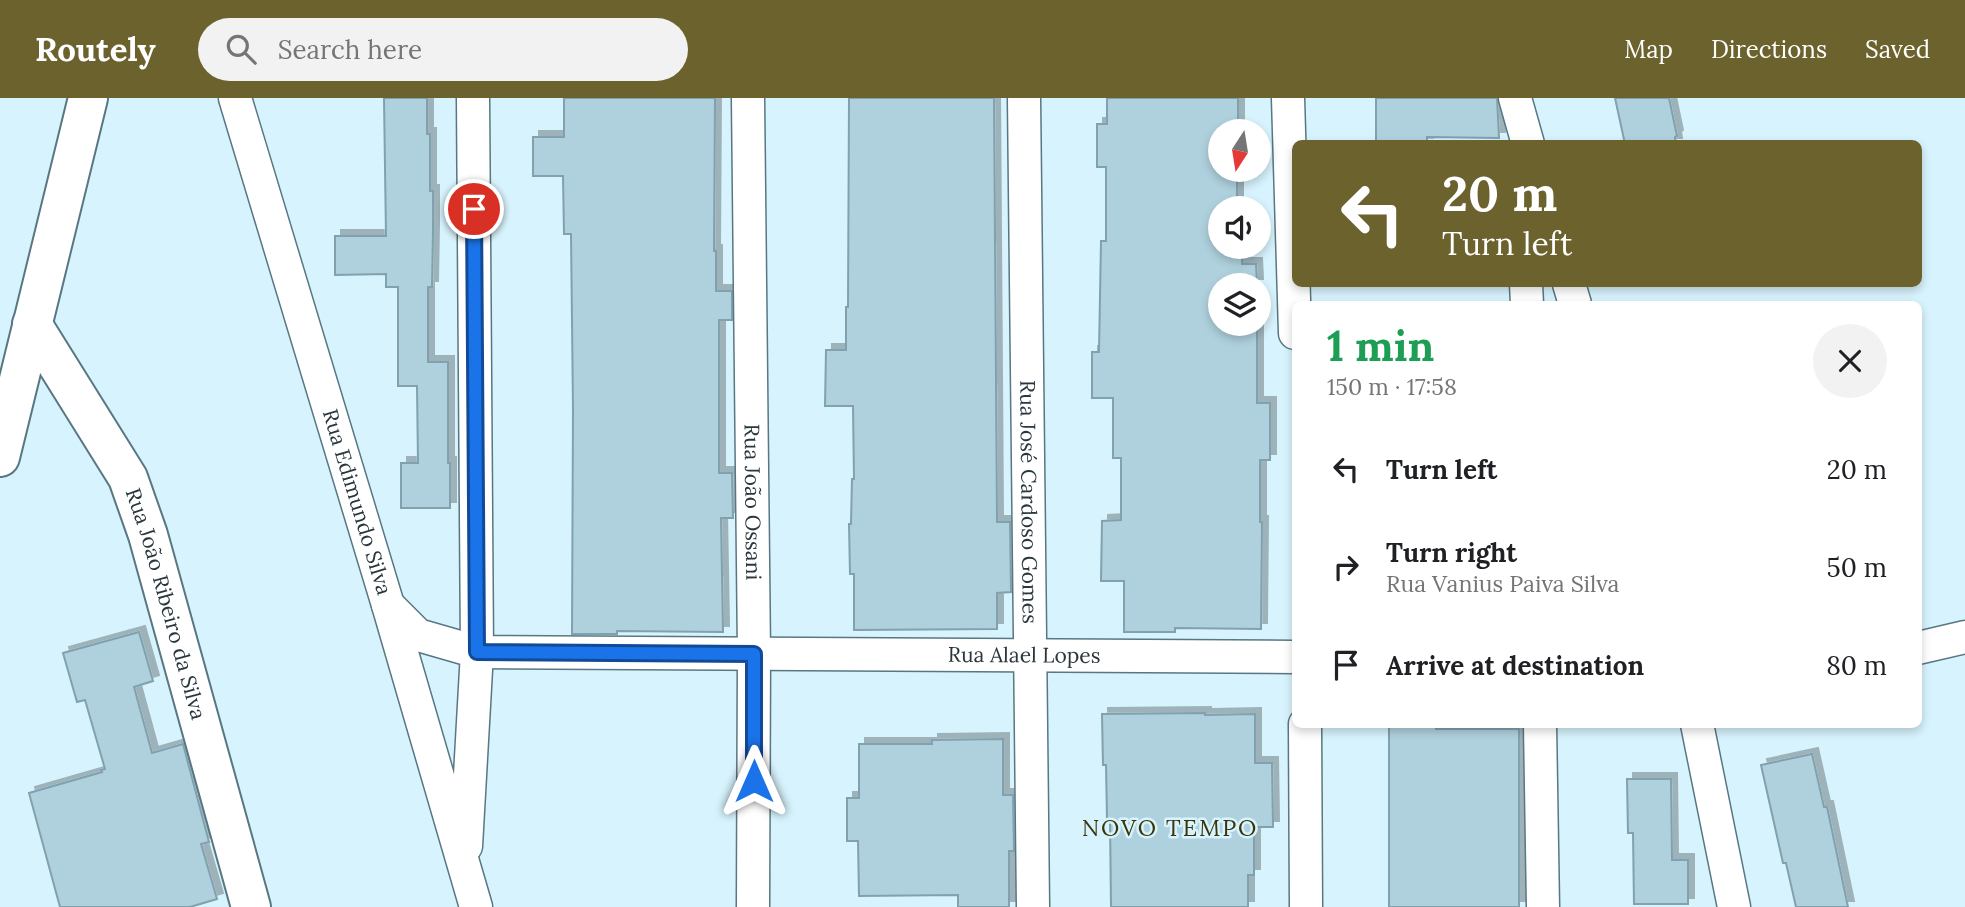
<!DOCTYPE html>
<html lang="en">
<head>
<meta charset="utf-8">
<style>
  body { margin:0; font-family:Lora,serif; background:#f2f2f2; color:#202124; height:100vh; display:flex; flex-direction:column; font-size:26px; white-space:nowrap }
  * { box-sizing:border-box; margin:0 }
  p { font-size:23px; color:#757577 }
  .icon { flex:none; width:38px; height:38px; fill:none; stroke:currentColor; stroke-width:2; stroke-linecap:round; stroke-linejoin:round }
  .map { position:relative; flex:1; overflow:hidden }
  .sheet { position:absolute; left:1292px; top:203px; width:630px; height:427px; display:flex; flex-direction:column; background:#fff; border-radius:10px; box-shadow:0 4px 10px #0003 }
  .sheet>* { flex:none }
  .banner { position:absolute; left:1292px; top:42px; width:630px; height:147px; border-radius:10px; box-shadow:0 4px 10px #0003; background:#6b622e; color:#fff; overflow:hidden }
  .needle { width:46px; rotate:192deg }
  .buttons { position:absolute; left:1208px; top:21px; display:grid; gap:14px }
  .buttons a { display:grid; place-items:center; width:63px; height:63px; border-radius:50%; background:#fff; box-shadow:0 4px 10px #0003; font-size:35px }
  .pin { position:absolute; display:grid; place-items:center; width:60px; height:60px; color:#fff; margin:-30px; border:4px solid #fff; border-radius:50%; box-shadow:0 2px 7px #0007 }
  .me { position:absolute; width:77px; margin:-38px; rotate:0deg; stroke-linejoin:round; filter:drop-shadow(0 0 5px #0008) }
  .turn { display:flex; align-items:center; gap:24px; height:147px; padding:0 35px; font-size:32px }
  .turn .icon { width:91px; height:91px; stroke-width:2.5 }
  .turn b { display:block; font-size:49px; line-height:60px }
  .round { display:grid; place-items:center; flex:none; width:74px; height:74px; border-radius:37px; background:#f2f2f2 }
  .head { display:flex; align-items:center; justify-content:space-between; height:119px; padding:0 35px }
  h1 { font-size:42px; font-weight:700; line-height:52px; color:#1e9e55 }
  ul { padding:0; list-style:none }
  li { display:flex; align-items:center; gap:21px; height:98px; padding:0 35px }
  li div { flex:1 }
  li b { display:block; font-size:26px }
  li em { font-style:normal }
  header { display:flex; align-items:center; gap:42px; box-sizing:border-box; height:98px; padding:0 35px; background:#6b622e; color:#fff }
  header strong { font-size:33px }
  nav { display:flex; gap:38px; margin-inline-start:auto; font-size:24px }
  .search { width:490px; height:63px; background:#f2f2f2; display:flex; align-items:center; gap:18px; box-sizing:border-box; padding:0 24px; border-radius:38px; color:#757577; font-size:26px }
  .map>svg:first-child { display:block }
  .building { fill:#afd1de; stroke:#81a1ae; stroke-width:2; filter:url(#shadow) }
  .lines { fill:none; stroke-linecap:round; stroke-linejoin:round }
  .minor-casing { stroke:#587782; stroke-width:35 }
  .tertiary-casing { stroke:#587782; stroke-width:42 }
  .minor { stroke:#fff; stroke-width:32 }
  .tertiary { stroke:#fff; stroke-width:38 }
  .route-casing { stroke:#114b97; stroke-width:18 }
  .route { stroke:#1a73e8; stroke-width:12 }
  .labels { text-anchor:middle; stroke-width:5; stroke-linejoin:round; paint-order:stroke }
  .street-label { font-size:21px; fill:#2a373d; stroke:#d7f3fd }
  .neighbourhood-label { font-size:23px; letter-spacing:2px; fill:#3b3409; stroke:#d7f3fd }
</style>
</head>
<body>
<header>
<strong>Routely</strong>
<div class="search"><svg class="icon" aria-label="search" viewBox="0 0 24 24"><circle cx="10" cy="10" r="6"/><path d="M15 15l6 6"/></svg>Search here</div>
<nav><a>Map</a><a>Directions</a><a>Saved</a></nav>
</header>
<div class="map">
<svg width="1965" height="809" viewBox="0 0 1965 809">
  <defs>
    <filter id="shadow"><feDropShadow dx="6" dy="-6" stdDeviation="0" flood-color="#0004"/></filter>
  </defs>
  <rect width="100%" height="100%" fill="#d7f3fd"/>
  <!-- building -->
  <g class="building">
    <polygon points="384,0 427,0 427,36 430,36 430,93 433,93 433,134 432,189 428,189 428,264 448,264 448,365 450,365 450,410 401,410 401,365 418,365 417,288 398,288 398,189 386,189 386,176 335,177 335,138 386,138"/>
    <polygon points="564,0 715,0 714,153 716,153 716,193 732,193 732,222 719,222 719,375 732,375 733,420 721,420 723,534 617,533 617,536 572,536 573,310 571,136 564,136 563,78 533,78 533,39 564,39"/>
    <polygon points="849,0 994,0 997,424 1010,424 1011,494 997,495 997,531 854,532 854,476 850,476 849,426 851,426 852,381 854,381 853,308 825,308 826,252 846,252 846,209 848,209"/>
    <polygon points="1107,0 1238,0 1238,33 1220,33 1220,72 1237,72 1237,110 1220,110 1220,149 1242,149 1242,166 1256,166 1257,187 1220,187 1220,226 1257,226 1257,305 1270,305 1270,362 1260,362 1260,424 1262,424 1261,531 1175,530 1175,534 1124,534 1124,483 1101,483 1102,423 1121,422 1121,360 1113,360 1113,300 1092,300 1092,254 1099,254 1101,143 1106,143 1106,69 1097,69 1097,26 1107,26"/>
    <polygon points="1376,0 1497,0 1499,40 1427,39 1427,46 1376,46"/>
    <polygon points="1615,0 1669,0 1677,38 1675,39 1676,46 1625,46"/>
    <polygon points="139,534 153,583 134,589 152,655 183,646 209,744 201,746 217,801 190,809 60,809 29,695 102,674 101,672 105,671 85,602 77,604 63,555"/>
    <polygon points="1205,615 1205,617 1255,616 1255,665 1272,665 1273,729 1254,729 1254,777 1248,777 1248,809 1111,809 1110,721 1107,721 1106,667 1103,667 1102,616"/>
    <polygon points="1389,626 1436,626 1436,631 1519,631 1519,809 1389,809"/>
    <polygon points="1003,641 1003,697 1013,697 1014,753 1009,753 1009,809 958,809 958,797 859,798 858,743 847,743 847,700 859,700 859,646 932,646 932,642"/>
    <polygon points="1812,656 1824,709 1827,709 1848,809 1796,809 1786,765 1783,765 1761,667"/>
    <polygon points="1627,681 1671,681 1672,762 1688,762 1688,806 1634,806 1633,735 1628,735"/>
  </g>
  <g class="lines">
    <defs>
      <g id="minor">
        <path id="s1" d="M235,0L388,507L476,809"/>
        <path id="s2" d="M748,0L754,556L753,809"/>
        <path id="s3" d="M1024,0L1033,809"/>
        <polyline points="1288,0 1295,235"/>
        <polyline points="1515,0 1528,46"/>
        <polyline points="1526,186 1527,206"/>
        <polyline points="1569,186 1575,206"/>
        <path id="s4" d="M388,507L418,537L477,554L1295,559"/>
        <polyline points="1918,550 1965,539"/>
        <polyline points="1305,626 1306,809"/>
        <polyline points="1540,626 1543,809"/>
        <polyline points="1697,626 1734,809"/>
        <polyline points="466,748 477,554 473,0"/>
      </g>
      <g id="tertiary">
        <path id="s5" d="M32,226L128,380L148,437L251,809"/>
        <polyline points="0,359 88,0"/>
      </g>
    </defs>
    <!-- minor casing -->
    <use href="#minor" class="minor-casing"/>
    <!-- tertiary casing -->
    <use href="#tertiary" class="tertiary-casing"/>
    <!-- minor -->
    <use href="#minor" class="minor"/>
    <!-- tertiary -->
    <use href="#tertiary" class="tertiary"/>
  </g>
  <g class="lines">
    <defs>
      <polyline id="route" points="474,111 477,554 754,556 754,683"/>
    </defs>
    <!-- route casing -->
    <use href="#route" class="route-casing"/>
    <!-- route -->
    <use href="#route" class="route"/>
  </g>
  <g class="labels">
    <!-- street labels -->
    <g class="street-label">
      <text dy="7" stroke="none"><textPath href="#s1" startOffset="422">Rua Edimundo Silva</textPath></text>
      <text dy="7" stroke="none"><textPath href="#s2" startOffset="404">Rua João Ossani</textPath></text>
      <text dy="7" stroke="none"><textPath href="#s3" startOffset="404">Rua José Cardoso Gomes</textPath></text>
      <text dy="7" stroke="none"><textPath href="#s5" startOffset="313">Rua João Ribeiro da Silva</textPath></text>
      <text dy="7" stroke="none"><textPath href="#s4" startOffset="651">Rua Alael Lopes</textPath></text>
    </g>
    <!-- neighbourhood labels -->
    <g class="neighbourhood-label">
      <text x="1170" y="738">NOVO TEMPO</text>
    </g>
  </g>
</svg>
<div class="buttons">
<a><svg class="needle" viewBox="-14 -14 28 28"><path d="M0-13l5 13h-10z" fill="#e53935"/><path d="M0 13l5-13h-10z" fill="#757577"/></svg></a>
<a><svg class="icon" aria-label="sound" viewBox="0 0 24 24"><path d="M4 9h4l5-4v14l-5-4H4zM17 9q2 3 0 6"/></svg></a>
<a><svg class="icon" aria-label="layers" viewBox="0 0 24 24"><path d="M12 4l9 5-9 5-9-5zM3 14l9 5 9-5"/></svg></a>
</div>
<div class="pin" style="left:474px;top:111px;background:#d93025"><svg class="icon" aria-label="arrive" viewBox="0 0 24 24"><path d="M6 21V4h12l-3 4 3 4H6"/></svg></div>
<svg class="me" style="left:754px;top:683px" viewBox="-20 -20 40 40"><path d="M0-17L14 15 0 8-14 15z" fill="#1a73e8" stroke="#fff" stroke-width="4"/></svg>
<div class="banner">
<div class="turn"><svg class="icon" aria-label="left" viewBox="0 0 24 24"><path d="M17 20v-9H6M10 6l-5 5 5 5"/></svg><div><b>20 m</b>Turn left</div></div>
</div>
<section class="sheet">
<div class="head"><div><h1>1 min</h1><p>150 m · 17:58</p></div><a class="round"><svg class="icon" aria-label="close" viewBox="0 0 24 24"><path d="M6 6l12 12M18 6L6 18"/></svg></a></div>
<ul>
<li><svg class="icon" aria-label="left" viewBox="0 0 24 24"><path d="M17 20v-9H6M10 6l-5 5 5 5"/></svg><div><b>Turn left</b></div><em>20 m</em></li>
<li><svg class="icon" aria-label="right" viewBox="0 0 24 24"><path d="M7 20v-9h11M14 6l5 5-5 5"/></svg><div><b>Turn right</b><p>Rua Vanius Paiva Silva</p></div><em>50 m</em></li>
<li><svg class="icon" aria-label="arrive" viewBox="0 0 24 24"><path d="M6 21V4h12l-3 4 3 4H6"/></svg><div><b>Arrive at destination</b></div><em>80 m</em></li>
</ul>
</section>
</div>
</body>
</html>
